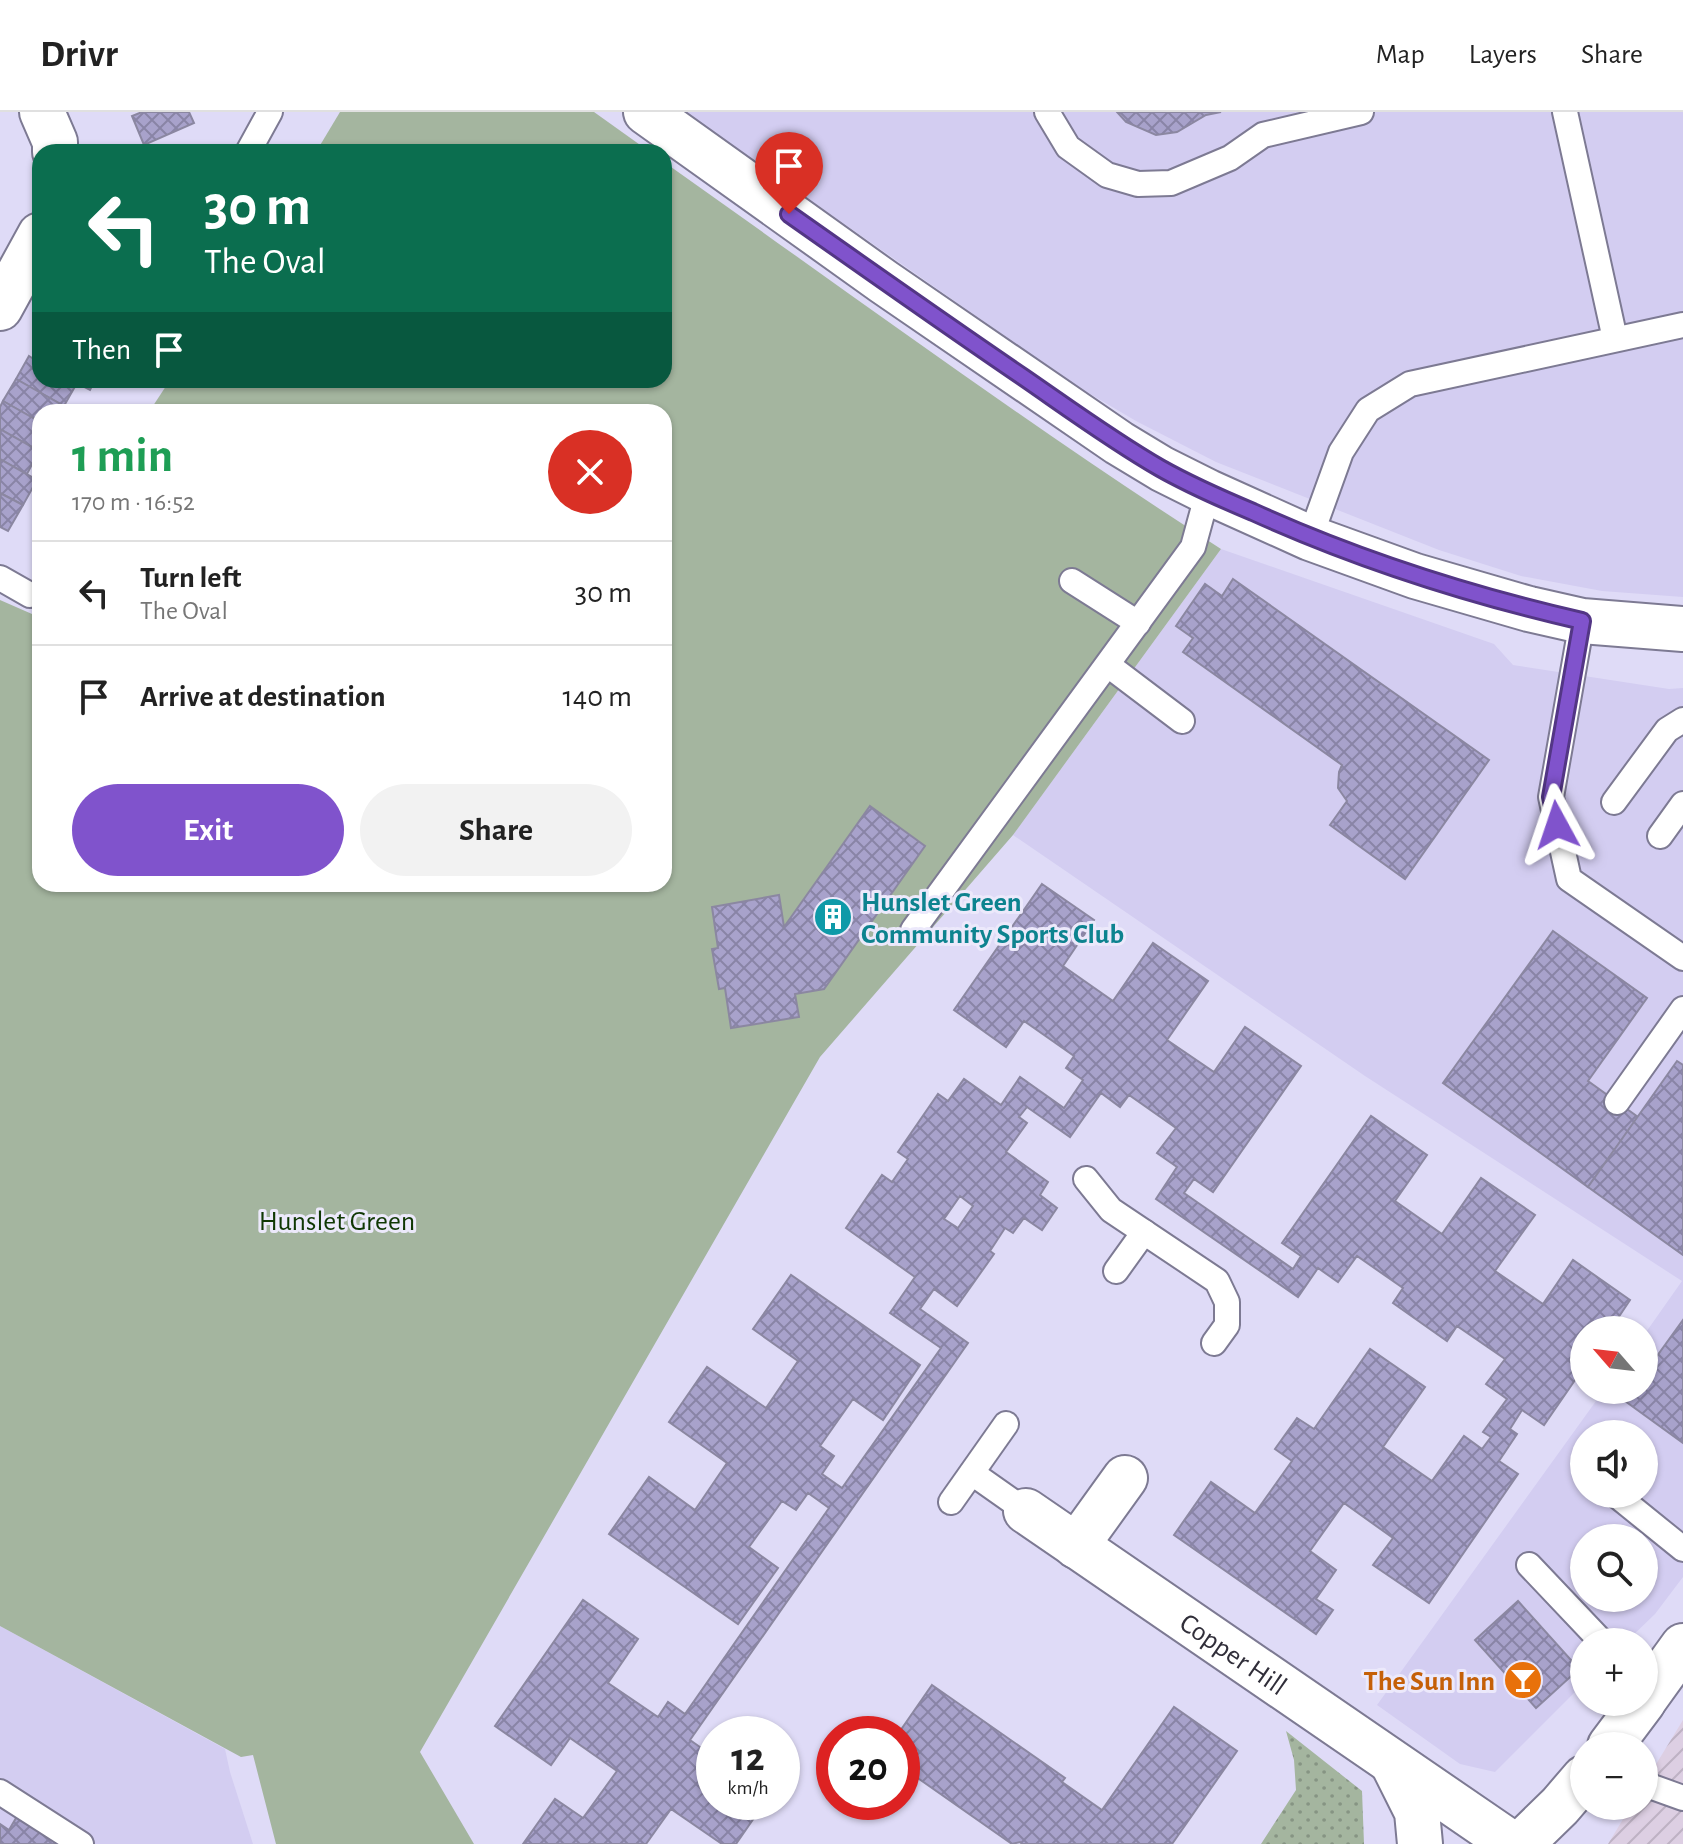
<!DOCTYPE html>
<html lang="en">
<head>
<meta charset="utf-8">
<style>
  body { margin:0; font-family:"Alegreya Sans",sans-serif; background:#f2f2f2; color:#222; height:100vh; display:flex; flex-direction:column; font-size:30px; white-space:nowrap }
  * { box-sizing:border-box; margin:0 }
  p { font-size:26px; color:#767676 }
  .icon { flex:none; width:44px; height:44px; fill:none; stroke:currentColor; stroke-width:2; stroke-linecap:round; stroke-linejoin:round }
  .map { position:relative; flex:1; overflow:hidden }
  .sheet { position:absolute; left:32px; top:292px; width:640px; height:488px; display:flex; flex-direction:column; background:#fff; border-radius:24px; box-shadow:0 2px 6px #0004 }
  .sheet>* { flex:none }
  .top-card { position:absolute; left:32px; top:32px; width:640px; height:244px; border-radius:24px; box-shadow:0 2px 6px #0004; background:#0b6e4f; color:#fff; overflow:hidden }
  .needle { width:52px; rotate:298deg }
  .fabs { position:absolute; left:1570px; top:1204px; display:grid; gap:16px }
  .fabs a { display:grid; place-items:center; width:88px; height:88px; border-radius:50%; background:#fff; box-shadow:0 2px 6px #0004; font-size:40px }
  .speed { position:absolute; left:696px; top:1604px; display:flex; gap:16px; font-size:40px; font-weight:700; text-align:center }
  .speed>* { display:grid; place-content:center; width:104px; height:104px; border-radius:50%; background:#fff; box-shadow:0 2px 6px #0004; line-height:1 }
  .speed small { font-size:20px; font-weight:400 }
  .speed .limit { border:12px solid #d22; background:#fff; color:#111 }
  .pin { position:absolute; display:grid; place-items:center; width:68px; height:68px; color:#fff; margin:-82px -34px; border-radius:50% 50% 50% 0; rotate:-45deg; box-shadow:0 0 8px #0007 }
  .pin .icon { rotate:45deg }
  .me { position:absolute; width:88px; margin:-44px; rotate:355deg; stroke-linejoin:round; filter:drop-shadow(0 0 6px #0008) }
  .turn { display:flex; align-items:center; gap:28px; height:168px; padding:0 40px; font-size:36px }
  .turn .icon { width:104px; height:104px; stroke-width:2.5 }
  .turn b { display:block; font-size:56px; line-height:68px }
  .then { display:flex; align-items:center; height:76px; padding:0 40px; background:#0003; gap:16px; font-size:30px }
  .round { display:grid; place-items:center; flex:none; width:84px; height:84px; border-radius:42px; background:#f2f2f2 }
  .overview { display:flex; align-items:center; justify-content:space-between; height:136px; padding:0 40px }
  h1 { font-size:48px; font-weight:700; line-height:60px; color:#1e9e55 }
  .action { display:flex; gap:16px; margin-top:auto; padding:16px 40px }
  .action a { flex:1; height:92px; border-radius:48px; background:#8053cc; color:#fff; font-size:32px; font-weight:700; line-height:92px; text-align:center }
  .action a+a { background:#f2f2f2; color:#222 }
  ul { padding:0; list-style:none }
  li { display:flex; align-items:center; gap:24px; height:104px; padding:0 40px; border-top:2px solid #e0e0e0 }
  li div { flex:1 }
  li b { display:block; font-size:30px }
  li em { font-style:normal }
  header { display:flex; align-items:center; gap:48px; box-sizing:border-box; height:112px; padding:0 40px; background:#fff; border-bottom:2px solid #e0e0e0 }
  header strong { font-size:38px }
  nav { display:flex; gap:44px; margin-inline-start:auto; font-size:28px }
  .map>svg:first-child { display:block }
  .built { fill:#d3cdf1; fill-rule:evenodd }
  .industrial { fill:url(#industrial-furrows) }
  .grass { fill:url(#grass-dots) }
  .park { fill:#a4b59f }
  .building { fill:url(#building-cross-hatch); stroke:#8b87a1; stroke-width:2; fill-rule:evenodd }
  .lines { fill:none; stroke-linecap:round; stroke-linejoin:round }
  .service-casing { stroke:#7d7a93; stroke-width:28 }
  .minor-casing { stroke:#7d7a93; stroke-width:48 }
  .tertiary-casing { stroke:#7d7a93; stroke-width:48 }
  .service { stroke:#fff; stroke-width:24 }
  .minor { stroke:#fff; stroke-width:44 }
  .tertiary { stroke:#fff; stroke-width:44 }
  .route-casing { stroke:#533685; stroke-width:20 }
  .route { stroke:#8053cc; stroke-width:14 }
  .labels { text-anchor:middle; stroke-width:6; stroke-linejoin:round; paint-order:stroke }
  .culture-label { font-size:28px; font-weight:bold; fill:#0d838f; stroke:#ece9fb; text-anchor:start }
  .park-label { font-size:28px; fill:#103804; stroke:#ece9fb }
  .street-label { font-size:28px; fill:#302e39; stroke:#ece9fb }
  .food-label { font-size:28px; font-weight:bold; fill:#c56008; stroke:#ece9fb; text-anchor:end }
</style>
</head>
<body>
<header>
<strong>Drivr</strong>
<nav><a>Map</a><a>Layers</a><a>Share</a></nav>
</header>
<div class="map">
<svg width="1683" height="1732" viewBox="0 0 1683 1732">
  <defs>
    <pattern id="industrial-furrows" width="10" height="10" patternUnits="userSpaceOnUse" patternTransform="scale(2)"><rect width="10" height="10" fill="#ddcfe3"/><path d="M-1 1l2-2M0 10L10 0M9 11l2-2" fill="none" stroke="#beb2c4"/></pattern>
    <pattern id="grass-dots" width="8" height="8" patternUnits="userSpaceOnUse" patternTransform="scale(2)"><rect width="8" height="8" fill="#a4b59f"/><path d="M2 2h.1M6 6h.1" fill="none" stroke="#869483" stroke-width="1.8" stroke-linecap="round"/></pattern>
    <pattern id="building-cross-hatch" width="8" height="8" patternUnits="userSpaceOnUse" patternTransform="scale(2)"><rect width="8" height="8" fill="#a8a2cb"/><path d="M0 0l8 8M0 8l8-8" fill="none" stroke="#8984a6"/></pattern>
  </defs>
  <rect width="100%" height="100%" fill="#dfdbf7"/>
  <!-- built -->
  <g class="built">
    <polygon points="684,0 1683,0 1683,485 1602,479 1521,464 1439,438 1216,350 1136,309 1075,273"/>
    <path d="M1221,437L1494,532L1513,553L1669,577L1683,576V1465L1655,1502L1626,1530H1584V1571L1495,1660L1460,1652L1377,1593L1604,1278H1644V1223L1682,1169L1365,964L1013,723ZM1584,1322H1644V1382H1584ZM1584,1426H1644V1486H1584Z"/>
    <polygon points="0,1514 225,1637 230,1660 253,1732 0,1732"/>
  </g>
  <!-- industrial -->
  <polygon class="industrial" points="1683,1608 1683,1732 1608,1732 1631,1694 1644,1694 1644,1672"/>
  <!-- grass -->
  <polygon class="grass" points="1286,1619 1362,1679 1364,1732 1261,1732 1296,1678 1294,1648"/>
  <!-- park -->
  <g class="park">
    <polygon points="340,0 594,0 650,40 316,40"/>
    <path d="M664,50C848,180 1031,315 1221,437L1013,723L820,945L420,1640L474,1732H276L253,1643L241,1645L0,1514V488L32,502L40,498V772H664V300H149L170,268H664Z"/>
  </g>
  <!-- building -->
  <g class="building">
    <polygon points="142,0 189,0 194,11 144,33 132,4"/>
    <polygon points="1117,0 1221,0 1206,3 1177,20 1156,23 1126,10"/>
    <polygon points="29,244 40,251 40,268 71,268 77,271 64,294 16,267"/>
    <polygon points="16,267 64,294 61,300 40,300 40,310 3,289"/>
    <polygon points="71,268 95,268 90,278"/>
    <polygon points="3,289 40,310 39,339 0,317 0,295"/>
    <polygon points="0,317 39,339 27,362 0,347"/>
    <polygon points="0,347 37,368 23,393 0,381"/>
    <polygon points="0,381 23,393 8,419 0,415"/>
    <polygon points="1233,467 1489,648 1405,767 1330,713 1347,689 1338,676 1339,660 1342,653 1183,540 1193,526 1176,514 1205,472 1222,484"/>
    <polygon points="870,694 925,734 824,877 795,882 799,905 731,916 725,876 719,877 712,837 718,836 712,795 779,783 784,815"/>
    <path d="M1042,772L1094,808L1063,854L1113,889L1153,831L1208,869L1167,928L1214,960L1245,915L1301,954L1213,1080L1194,1067L1184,1081L1293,1157L1301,1144L1282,1131L1371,1004L1427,1043L1395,1089L1442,1122L1481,1066L1535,1103L1495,1159L1543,1192L1573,1148L1630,1188L1610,1218H1584V1255L1544,1313L1522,1298L1510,1317L1517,1322L1499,1349L1518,1362L1429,1491L1373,1453L1393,1426L1344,1391L1310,1439L1336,1458L1316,1487L1333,1498L1316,1522L1174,1423L1211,1370L1255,1401L1292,1349L1275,1337L1297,1306L1314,1317L1370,1237L1425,1275L1383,1335L1432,1369L1464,1324L1482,1337L1491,1325L1483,1320L1507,1287L1486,1272L1505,1247L1457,1214L1447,1229L1393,1191L1403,1176L1357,1144L1338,1170L1318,1156L1298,1185L1156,1087L1177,1055L1157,1041L1176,1016L1129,983L1120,995L1101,981L1070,1025L1027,995L1019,1005L1027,1011L1006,1040L1048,1070L1040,1083L1057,1096L1042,1118L1024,1106L1013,1121L1005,1116L990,1139L994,1142L957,1194L934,1177L920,1197L968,1231L690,1628L714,1645V1690H765L736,1732H722L671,1697L646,1732H523L555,1687L583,1706L617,1659L570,1626L551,1653L495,1614L583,1488L638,1527L608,1571L658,1605L668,1590L685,1602L829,1396L808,1381L796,1398L782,1389L749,1435L778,1456L738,1512L609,1422L649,1365L695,1398L727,1351L669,1310L707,1255L766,1296L798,1249L753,1217L791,1163L920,1253L883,1308L853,1287L820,1334L834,1344L822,1362L842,1376L941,1236L890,1201L915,1165L846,1116L882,1063L892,1070L908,1047L898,1040L938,982L948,989L964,967L1001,993L1020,965L1064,996L1083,968L1066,956L1074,944L1024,909L1006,935L954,898ZM960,1084L973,1094L958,1116L944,1107Z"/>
    <polygon points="1553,819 1647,886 1588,969 1638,1005 1588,1075 1443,971"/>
    <polygon points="1677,949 1683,953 1683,1143 1588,1075"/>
    <polygon points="1683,1208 1683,1331 1625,1289 1633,1278 1644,1278 1644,1262"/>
    <polygon points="1518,1489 1579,1557 1536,1596 1475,1528"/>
    <polygon points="932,1573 1065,1666 1062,1670 1102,1698 1174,1595 1237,1639 1172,1732 1022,1732 1020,1730 1012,1732 902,1655 902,1622 898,1622"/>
    <polygon points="19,1701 67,1732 0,1732 0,1712 9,1718"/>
  </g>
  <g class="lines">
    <defs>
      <g id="service">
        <polyline points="1047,0 1068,35 1107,63 1138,72 1171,71 1230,46 1263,23 1361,0"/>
        <polyline points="1565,0 1615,227"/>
        <polyline points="248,40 270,0"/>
        <polyline points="1310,426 1341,340 1368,298 1410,272 1683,213"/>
        <polyline points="0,466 30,483"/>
        <polyline points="1072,469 1138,511"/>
        <polyline points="1582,509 1551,685 1569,767 1683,846"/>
        <polyline points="1108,553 1182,609"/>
        <polyline points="1614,690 1667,618 1683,608"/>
        <polyline points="1660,724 1683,692"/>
        <polyline points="913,818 1193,435 1208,380"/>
        <polyline points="1617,990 1683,897"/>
        <polyline points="1086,1067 1111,1098 1217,1169 1227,1190 1227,1213 1214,1231"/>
        <polyline points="1116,1159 1144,1120"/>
        <polyline points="972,1361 1026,1399"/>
        <polyline points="1615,1382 1683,1437"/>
        <polyline points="951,1390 1006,1312"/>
        <polyline points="1529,1453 1602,1530"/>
        <polyline points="1644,1672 1683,1686"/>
        <polyline points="0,1680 81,1732"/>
      </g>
      <g id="minor">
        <polyline points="42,0 55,30 55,40"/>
        <polyline points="0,196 40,123"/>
        <path id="s1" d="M1026,1399L1512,1732"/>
        <polyline points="1076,1434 1125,1366"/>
        <polyline points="1393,1652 1417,1700 1420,1732"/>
      </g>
      <g id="tertiary">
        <polyline points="646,0 884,170 1119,331 1162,357 1208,380 1310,426 1415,464 1529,497 1582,509 1683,517"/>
        <polyline points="1644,1588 1683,1534"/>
        <polyline points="1610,1634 1643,1590"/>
        <polyline points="1521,1732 1560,1694 1584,1666"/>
      </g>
    </defs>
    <!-- service casing -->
    <use href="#service" class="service-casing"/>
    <!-- minor casing -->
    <use href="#minor" class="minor-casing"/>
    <!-- tertiary casing -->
    <use href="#tertiary" class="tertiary-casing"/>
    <!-- service -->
    <use href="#service" class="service"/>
    <!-- minor -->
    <use href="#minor" class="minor"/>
    <!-- tertiary -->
    <use href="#tertiary" class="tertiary"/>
  </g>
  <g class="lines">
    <defs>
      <path id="route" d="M789,102C867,157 945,212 1023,265C1068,296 1113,329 1160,356C1190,373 1222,387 1253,400C1359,448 1469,483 1582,509L1551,685L1557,713"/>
    </defs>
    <!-- route casing -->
    <use href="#route" class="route-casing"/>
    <!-- route -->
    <use href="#route" class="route"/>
  </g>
  <!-- icons -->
  <defs>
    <symbol id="building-disc" viewBox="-11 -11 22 22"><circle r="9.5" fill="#0f9aa8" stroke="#ece9fb"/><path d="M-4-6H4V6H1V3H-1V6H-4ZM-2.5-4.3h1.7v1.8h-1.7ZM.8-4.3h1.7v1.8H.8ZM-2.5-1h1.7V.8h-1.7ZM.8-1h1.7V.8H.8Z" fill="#fff"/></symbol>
    <symbol id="bar-disc" viewBox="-11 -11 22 22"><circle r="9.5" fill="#e8710a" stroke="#ece9fb"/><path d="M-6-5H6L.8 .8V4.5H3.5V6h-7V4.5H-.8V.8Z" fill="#fff"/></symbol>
  </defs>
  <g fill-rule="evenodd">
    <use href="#building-disc" x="811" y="783" width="44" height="44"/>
    <use href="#bar-disc" x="1501" y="1546" width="44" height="44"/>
  </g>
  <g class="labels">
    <!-- culture labels -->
    <g class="culture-label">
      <text x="861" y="799">Hunslet Green<tspan x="861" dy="32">Community Sports Club</tspan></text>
    </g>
    <!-- park labels -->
    <g class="park-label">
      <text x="337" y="1118">Hunslet Green</text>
    </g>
    <!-- street labels -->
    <g class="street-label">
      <text dy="10" stroke="none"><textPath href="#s1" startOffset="252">Copper Hill</textPath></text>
    </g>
    <!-- food labels -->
    <g class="food-label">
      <text x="1495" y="1578">The Sun Inn</text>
    </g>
  </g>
</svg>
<div class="fabs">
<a><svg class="needle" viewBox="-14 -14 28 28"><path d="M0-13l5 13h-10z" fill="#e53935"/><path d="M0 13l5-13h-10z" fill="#767676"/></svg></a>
<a><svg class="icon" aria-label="sound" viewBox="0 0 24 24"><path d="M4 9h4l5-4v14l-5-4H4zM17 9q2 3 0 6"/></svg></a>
<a><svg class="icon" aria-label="search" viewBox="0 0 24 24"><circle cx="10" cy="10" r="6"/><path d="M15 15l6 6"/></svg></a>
<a>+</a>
<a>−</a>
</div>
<div class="speed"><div>12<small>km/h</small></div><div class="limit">20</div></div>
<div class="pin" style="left:789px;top:102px;background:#d93025"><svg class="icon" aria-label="arrive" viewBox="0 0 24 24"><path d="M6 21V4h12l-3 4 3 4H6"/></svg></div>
<svg class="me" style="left:1557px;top:713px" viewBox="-20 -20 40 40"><path d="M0-17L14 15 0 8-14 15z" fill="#8053cc" stroke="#fff" stroke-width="4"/></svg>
<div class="top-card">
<div class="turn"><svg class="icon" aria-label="left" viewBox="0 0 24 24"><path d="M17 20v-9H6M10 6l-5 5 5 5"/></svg><div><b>30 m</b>The Oval</div></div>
<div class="then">Then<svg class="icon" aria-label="arrive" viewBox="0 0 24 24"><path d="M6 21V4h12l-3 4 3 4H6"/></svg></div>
</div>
<section class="sheet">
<div class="overview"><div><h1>1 min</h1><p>170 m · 16:52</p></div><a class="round" style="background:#d93025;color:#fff"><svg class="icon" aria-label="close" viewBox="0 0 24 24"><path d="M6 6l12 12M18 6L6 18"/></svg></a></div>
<ul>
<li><svg class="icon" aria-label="left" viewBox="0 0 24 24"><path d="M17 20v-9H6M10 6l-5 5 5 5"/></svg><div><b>Turn left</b><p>The Oval</p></div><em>30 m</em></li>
<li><svg class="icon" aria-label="arrive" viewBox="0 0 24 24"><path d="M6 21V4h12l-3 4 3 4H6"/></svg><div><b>Arrive at destination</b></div><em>140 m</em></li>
</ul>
<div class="action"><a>Exit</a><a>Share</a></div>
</section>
</div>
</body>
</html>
